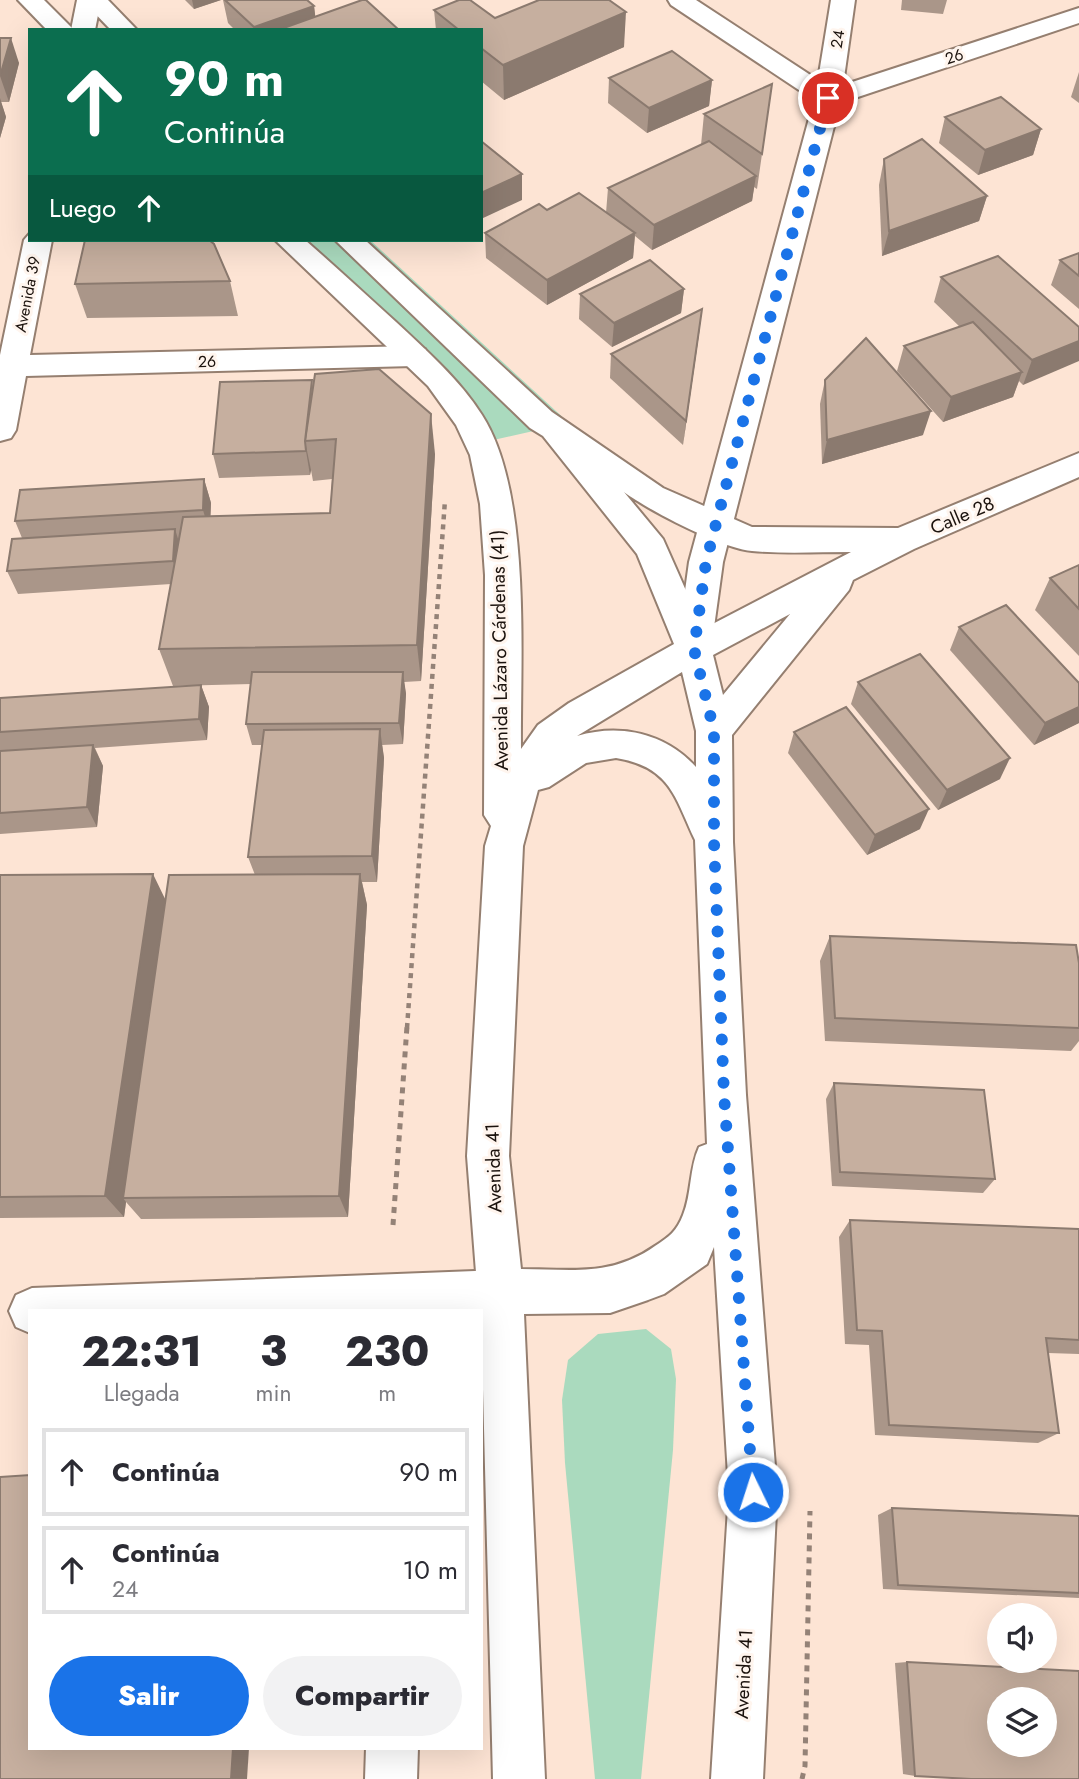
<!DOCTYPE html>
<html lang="es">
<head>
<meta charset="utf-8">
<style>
  body { margin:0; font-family:Jost,sans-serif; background:#f2f2f3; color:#2b2b33; height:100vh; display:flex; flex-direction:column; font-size:26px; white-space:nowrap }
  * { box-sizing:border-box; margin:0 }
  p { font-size:23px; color:#7c7c81 }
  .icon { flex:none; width:38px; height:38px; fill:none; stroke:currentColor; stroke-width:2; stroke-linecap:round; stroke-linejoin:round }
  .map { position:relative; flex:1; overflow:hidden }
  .details { position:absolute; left:28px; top:1309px; width:455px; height:441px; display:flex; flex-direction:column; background:#fff; border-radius:0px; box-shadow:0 7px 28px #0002 }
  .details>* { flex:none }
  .guide { position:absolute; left:28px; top:28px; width:455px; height:214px; border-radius:0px; box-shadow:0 7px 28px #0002; background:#0b6e4f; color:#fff; overflow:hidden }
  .fabs { position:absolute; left:987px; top:1603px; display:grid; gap:14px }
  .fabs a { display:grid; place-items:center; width:70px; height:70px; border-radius:50%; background:#fff; box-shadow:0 7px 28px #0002; font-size:35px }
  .pin { position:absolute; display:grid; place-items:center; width:60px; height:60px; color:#fff; margin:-30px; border:4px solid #fff; border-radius:50%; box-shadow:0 2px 7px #0007 }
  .me { position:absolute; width:77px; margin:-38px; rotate:356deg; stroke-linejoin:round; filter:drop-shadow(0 0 5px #0008) }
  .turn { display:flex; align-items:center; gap:24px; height:147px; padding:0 21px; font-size:32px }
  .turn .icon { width:91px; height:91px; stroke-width:2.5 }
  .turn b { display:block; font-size:49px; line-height:60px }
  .then { display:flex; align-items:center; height:66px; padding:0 21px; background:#0003; gap:14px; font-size:26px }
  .eta { display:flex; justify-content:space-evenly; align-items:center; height:119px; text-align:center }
  .eta b { font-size:42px; font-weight:800; line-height:49px }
  .primary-button { display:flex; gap:14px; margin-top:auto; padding:14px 21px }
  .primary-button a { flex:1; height:80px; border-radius:42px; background:#1a73e8; color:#fff; font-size:28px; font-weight:800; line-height:80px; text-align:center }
  .primary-button a+a { background:#f2f2f3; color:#2b2b33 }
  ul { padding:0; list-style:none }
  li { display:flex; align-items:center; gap:21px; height:88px; margin:0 14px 10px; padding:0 7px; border:4px solid #e1e1e2; border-radius:0px }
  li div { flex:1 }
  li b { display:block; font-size:26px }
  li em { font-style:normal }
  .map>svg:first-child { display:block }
  .green { fill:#aadabe }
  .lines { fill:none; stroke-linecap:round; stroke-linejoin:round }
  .minor-casing { stroke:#957f70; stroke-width:4 }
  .major-casing { stroke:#957f70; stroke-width:4 }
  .path-far1 { stroke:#948277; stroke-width:4.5; stroke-dasharray:5 5; stroke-linecap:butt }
  .path { stroke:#948277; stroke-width:5; stroke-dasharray:6 6; stroke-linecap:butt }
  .minor { fill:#fff; fill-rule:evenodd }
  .major { fill:#fff; fill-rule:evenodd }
  .wall { fill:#aa9689 }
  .shaded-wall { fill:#8b7a6f }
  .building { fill:#c6af9f; stroke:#8b7a6f; stroke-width:2; fill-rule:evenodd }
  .route { stroke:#1a73e8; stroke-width:12; stroke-dasharray:0 21.6 }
  .labels { text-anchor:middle; stroke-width:6; stroke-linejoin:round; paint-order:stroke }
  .far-street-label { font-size:16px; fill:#1b120d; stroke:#fff5ee }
  .street-label { font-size:19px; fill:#1b120d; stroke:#fff5ee }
</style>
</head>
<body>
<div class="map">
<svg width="1079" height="1779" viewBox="0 0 1079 1779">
  <rect width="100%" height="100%" fill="#fde4d4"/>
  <!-- green -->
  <g class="green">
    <polygon points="292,240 370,240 569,423 480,443 439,379"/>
    <polygon points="646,1329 671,1349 676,1379 673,1450 641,1779 595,1779 565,1463 562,1400 568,1360 598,1334"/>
  </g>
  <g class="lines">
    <defs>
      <g id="minor">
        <polygon points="77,0 101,0 95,30 71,30"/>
        <polygon points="668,0 696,0 818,80 831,0 855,0 843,85 1079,8 1079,23 840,103 723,562 711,649 706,659 694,662 682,659 677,649 689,562 814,100 671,5"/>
        <polygon points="30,233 30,240 52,240 30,355 414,346 425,349 429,356 425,363 414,366 26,376 16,430 11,438 0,441 0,355 24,240"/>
        <polygon points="501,1270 517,1276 523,1292 497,1359 481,1366 481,1311 30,1311 30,1333 16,1327 9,1311 16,1295 32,1288"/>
        <polygon points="366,1748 418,1748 417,1779 365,1779"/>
      </g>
      <g id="major">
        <polygon points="18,0 44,0 74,30 47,30"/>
        <polygon points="82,0 108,0 137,30 111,30"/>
        <path d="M275,240H305C336,267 366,295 396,322C427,351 459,379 482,415C532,493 520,657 521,749L538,725L569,703L674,644L637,554L543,436L530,428L335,240H365L552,412L663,488L752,527L898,528L1079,453V477L914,549L853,580L849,590L732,735L733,842L746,1095L777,1492L763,1779H711L729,1492L714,1247L707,1264L664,1294L648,1300L610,1313L524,1314L545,1779H493L481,1311H479L467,1156L485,846L491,826L484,815L485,575L480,504L470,455L456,425L428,386ZM624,492C648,510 723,549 752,551C785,554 818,552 851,552L703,629L663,539ZM790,614L723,695L713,655ZM682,672L696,731V767C665,733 620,723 577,736ZM616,758C671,767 675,798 695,840L707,1144L699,1147C689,1169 692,1193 683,1215C677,1231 669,1237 655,1246C611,1277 572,1269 521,1269L509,1156L523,846L538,790L549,787L586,763Z"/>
      </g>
    </defs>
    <!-- minor casing -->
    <use href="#minor" class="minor-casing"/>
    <!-- major casing -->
    <use href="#major" class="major-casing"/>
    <!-- path-far1 -->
    <polyline class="path-far1" points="407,1028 445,500"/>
    <!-- path -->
    <g class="path">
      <polyline points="393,1225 407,1026"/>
      <polyline points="802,1779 805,1766 810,1511"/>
    </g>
    <!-- minor -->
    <use href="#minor" class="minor"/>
    <!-- major -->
    <use href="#major" class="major"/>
  </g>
  <!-- wall -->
  <g class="wall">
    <polygon points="185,0 221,0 194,9"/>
    <polygon points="223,0 307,0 314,6 315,16 399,30 235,30 228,23"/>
    <polygon points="902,0 947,0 943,14 901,10"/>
    <polygon points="434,10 495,18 624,47 504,100 481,81 481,30 436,30"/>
    <polygon points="0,38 19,63 9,102 1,102 6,117 0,138"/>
    <polygon points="1079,72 1079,103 1071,97"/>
    <polygon points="609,78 712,80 709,106 647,133 608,103"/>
    <polygon points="772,84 757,189 754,187 752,201 652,250 635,236 633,258 547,305 486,258 485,233 547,210 606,213 608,188 701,145 704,114"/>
    <polygon points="945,117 1041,129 1033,155 978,175 939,143"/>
    <polygon points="884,159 987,196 979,221 882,256 879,185"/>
    <polygon points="1079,253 1079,309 1051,285 1060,260"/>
    <polygon points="941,277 1079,327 1023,385 1019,381 1013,397 943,422 897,371 904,346 960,327 934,302"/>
    <polygon points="230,281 238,316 87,318 75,284"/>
    <polygon points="684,289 681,313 612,347 579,319 580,294"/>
    <polygon points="702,309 699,334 683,445 610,378 611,354"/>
    <polygon points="312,380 313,386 435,454 421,681 404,682 406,694 403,744 382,745 384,758 377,882 362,882 367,905 348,1217 141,1219 126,1202 124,1217 0,1218 0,875 166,899 255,875 248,857 262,745 252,745 246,724 251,684 173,686 159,649 171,584 18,594 7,571 22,538 15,521 204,479 211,503 210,516 330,513 332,479 313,481 311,470 310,475 219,478 213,454"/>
    <polygon points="825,380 923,435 822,464 820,404"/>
    <polygon points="1079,565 1079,656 1035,610 1050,578"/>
    <polygon points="959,627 1079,683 1079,723 1034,745 950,650"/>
    <polygon points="858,682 1000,779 938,810 851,704"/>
    <polygon points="201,685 209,707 207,740 95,748 103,766 97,827 0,834 0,698"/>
    <polygon points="794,732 920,829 867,855 788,753"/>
    <polygon points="830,936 1079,963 1079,1041 1071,1051 825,1041 820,961"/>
    <polygon points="834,1083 995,1179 983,1193 832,1186 826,1099"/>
    <polygon points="850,1220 1079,1229 1079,1354 1048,1353 1059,1433 1038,1443 875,1435 869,1345 845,1344 839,1237"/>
    <polygon points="892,1508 1079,1516 1079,1598 883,1589 878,1515"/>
    <polygon points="907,1662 915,1776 903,1774 895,1663"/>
  </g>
  <!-- shaded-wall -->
  <g class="shaded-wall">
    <polygon points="192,0 221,0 194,9"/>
    <polygon points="314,6 317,30 254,30 254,27"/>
    <polygon points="626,12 624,47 504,100 503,65"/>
    <polygon points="11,38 19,63 9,102 0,76"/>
    <polygon points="712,80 709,106 647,133 649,108"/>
    <polygon points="0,98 6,117 0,138"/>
    <polygon points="1041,129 1033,155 978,175 985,150"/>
    <polygon points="522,174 522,200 481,219 481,193"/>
    <polygon points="756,176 752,201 652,250 654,225"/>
    <polygon points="987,196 979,221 882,256 889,231"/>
    <polygon points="635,233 633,258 547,305 547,280"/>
    <polygon points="684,289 681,313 612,347 614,323"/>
    <polygon points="702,309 699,334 683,445 686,421"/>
    <polygon points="1079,341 1079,361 1023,385 1032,360"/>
    <polygon points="1022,372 1013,397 943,422 951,397"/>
    <polygon points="931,411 923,435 822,464 827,440"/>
    <polygon points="431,414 435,454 421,681 417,645"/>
    <polygon points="306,446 311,470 310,475 306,451"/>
    <polygon points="204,479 211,503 210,534 203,510"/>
    <polygon points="175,529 182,552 180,584 173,561"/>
    <polygon points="403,672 406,694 403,744 399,723"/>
    <polygon points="201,685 209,707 207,740 199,719"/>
    <polygon points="1079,707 1079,723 1034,745 1045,723"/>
    <polygon points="380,729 384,758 377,882 372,856"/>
    <polygon points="93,745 103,766 97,827 87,807"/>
    <polygon points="1010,758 1000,779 938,810 947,790"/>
    <polygon points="929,809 920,829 867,855 875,835"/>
    <polygon points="153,874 168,905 123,1198 126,1202 124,1217 105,1196"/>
    <polygon points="360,874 367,905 348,1217 339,1196"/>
    <polygon points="233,1748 249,1748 247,1779 231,1779"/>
  </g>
  <!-- building -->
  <g class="building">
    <polygon points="225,0 307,0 314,6 254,27"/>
    <polygon points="362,0 366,0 399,30 278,30"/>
    <polygon points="459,0 470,0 495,18 539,0 609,0 626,12 503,65 481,48 481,30 459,30 434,10"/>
    <polygon points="0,38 11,38 0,76"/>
    <polygon points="672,51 712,80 649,108 609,78"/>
    <polygon points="772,84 762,154 704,114"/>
    <polygon points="1001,97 1041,129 985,150 945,117"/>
    <polygon points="922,139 987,196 889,231 884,159"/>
    <polygon points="481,141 522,174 481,193"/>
    <polygon points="709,141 756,176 654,225 608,188"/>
    <polygon points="579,193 635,233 547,280 485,233 539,204 547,210"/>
    <polygon points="85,240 209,240 214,244 230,281 75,284"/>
    <polygon points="1079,253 1079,276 1060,260"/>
    <polygon points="998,256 1079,327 1079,341 1032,360 941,277"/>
    <polygon points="650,260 684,289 614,323 580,294"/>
    <polygon points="702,309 686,421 611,354"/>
    <polygon points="973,322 1022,372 951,397 904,346"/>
    <polygon points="866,338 931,411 827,440 825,380"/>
    <polygon points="379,369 431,414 417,645 159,649 183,517 330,513 336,439 305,441 315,374"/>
    <polygon points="312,380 305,441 306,451 213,454 220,382"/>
    <polygon points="204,479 203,510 15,521 20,490"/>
    <polygon points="175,529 173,561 7,571 12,539"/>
    <polygon points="1079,565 1079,609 1050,578"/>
    <polygon points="1006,605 1079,683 1079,707 1045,723 959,627"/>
    <polygon points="920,654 1010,758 947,790 858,682"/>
    <polygon points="252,672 403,672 399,723 246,724"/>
    <polygon points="201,685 199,719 0,732 0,698"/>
    <polygon points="846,707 929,809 875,835 794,732"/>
    <polygon points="380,729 372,856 248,857 264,730"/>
    <polygon points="93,745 87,807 0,813 0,751"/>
    <polygon points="153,874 105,1196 0,1197 0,875"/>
    <polygon points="360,874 339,1196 123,1198 169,875"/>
    <polygon points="830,936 1076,945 1079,963 1079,1028 835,1018"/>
    <polygon points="834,1083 984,1090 995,1179 840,1172"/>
    <polygon points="850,1220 1079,1229 1079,1340 1046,1338 1059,1433 889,1425 882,1331 857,1330"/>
    <polygon points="30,1475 30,1748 233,1748 231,1779 0,1779 0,1477"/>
    <polygon points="892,1508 1079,1516 1079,1593 898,1585"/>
    <path d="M907,1662L1079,1671V1779H971L915,1776ZM999,1699H1045V1745H999Z"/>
  </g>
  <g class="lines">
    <!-- route -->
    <polyline class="route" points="753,1492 724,1095 714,842 714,731 694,649 706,562 828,98"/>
  </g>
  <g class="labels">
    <!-- far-street labels -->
    <g class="far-street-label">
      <text transform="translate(837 39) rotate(-81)" y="6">24</text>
      <text transform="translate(954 56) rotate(-18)" y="6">26</text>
      <text transform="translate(27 294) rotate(-79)" y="6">Avenida 39</text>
      <text transform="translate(207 361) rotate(-1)" y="6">26</text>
    </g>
    <!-- street labels -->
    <g class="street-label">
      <text transform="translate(962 515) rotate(-23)" y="7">Calle 28</text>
      <text transform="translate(499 650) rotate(-91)" y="7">Avenida Lázaro Cárdenas (41)</text>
      <text transform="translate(493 1168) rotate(-92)" y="7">Avenida 41</text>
      <text transform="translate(743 1674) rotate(-87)" y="7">Avenida 41</text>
    </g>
  </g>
</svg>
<div class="fabs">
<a><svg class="icon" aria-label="sound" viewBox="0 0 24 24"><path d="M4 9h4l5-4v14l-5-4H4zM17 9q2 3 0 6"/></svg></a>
<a><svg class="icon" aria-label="layers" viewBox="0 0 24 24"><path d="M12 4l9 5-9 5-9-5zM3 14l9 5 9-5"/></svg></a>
</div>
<div class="pin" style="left:828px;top:98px;background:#d93025"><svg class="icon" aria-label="arrive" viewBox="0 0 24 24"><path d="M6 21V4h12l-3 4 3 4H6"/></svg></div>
<svg class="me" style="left:753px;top:1492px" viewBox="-20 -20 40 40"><circle r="17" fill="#1a73e8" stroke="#fff" stroke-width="3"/><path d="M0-11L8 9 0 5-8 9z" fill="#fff"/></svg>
<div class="guide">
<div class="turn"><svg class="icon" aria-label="ahead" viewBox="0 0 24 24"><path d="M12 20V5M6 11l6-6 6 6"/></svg><div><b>90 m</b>Continúa</div></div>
<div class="then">Luego<svg class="icon" aria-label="ahead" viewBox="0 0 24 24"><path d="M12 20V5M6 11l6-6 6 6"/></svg></div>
</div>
<section class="details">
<div class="eta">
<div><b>22:31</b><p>Llegada</p></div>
<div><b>3</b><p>min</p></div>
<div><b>230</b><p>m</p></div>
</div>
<ul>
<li><svg class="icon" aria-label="ahead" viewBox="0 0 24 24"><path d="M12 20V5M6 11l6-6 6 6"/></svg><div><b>Continúa</b></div><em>90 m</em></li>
<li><svg class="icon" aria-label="ahead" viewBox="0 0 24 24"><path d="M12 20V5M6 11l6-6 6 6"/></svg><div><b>Continúa</b><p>24</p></div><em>10 m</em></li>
</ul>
<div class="primary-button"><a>Salir</a><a>Compartir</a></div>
</section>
</div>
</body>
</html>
